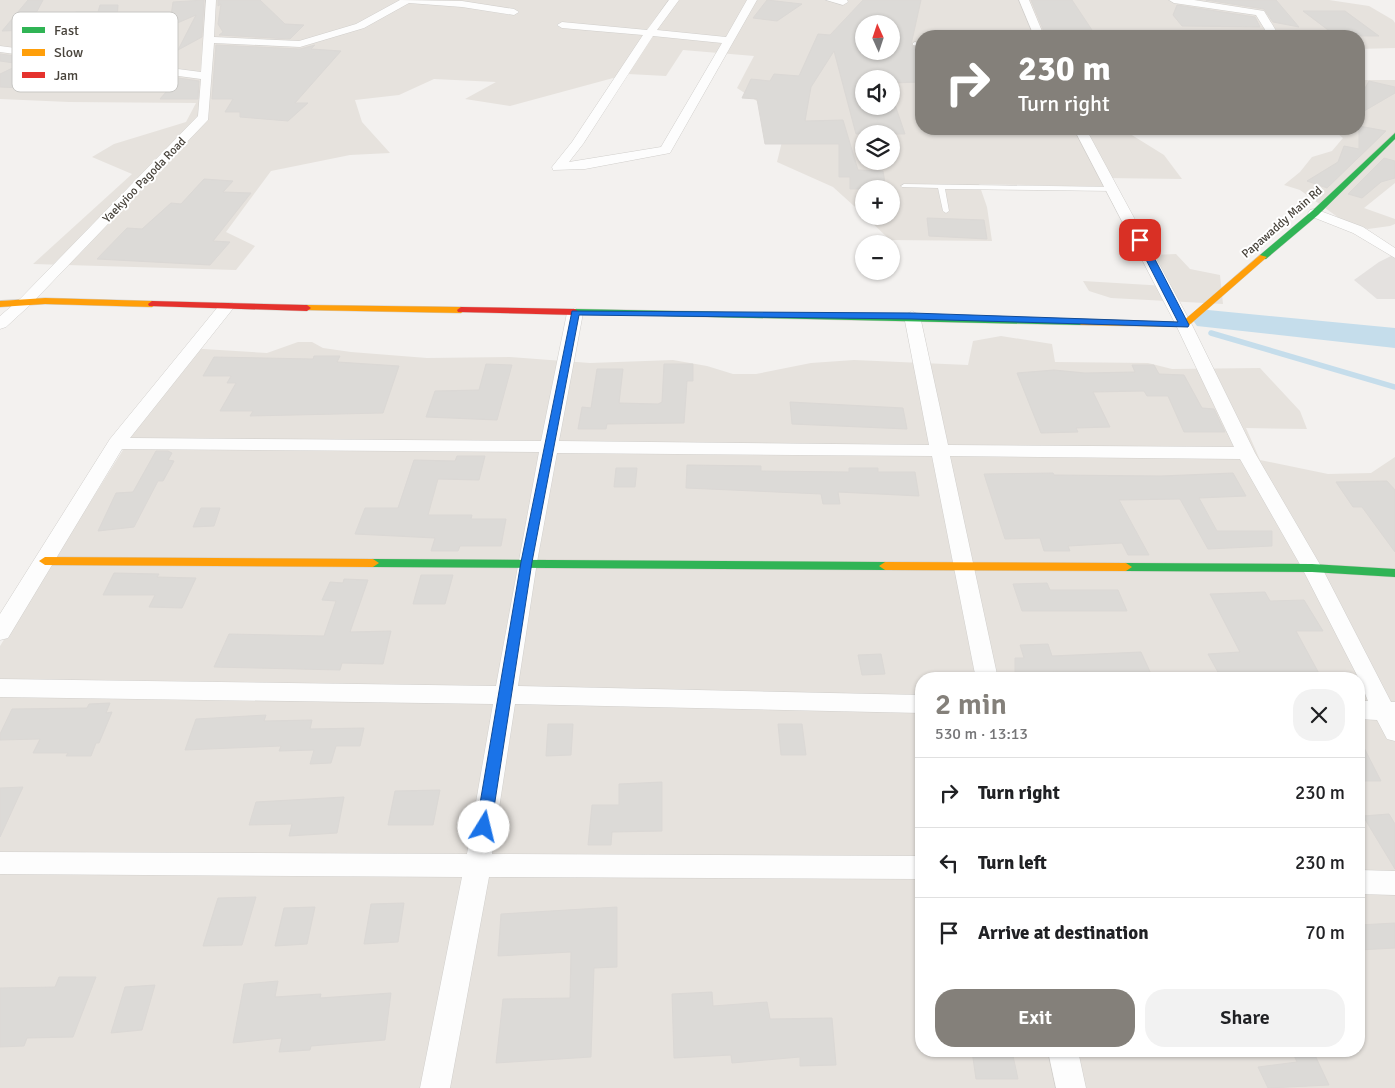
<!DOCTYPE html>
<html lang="en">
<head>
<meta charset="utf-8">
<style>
  body { margin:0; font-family:Signika,sans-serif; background:#f2f2f2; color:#202124; height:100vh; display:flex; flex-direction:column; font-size:19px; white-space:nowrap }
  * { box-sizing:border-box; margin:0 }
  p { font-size:16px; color:#757577 }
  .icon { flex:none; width:28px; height:28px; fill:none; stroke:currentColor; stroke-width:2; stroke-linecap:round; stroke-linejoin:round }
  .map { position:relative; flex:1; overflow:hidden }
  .drawer { position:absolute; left:915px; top:672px; width:450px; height:385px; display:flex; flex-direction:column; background:#fff; border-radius:20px; box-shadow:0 1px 4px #0004 }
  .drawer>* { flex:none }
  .guide { position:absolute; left:915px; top:30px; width:450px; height:105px; border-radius:20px; box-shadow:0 1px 4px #0004; background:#84807a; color:#fff; overflow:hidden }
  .needle { width:32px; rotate:357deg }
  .tools { position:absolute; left:855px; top:15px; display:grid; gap:10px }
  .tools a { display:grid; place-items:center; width:45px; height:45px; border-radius:50%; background:#fff; box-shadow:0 1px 4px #0004; font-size:25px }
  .pin { position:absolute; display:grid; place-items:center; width:42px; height:42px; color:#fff; margin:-21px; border-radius:10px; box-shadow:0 2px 8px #0006 }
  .me { position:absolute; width:55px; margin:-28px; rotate:9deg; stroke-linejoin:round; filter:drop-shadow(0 0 4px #0008) }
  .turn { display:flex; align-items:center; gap:18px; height:105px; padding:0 20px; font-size:22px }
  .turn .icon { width:65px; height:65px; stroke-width:2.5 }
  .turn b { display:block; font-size:35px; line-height:42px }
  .round { display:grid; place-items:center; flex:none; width:52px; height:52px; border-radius:20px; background:#f2f2f2 }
  .summary { display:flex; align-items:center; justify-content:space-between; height:85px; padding:0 20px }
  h1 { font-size:30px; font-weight:600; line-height:38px; color:#84807a }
  .primary-button { display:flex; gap:10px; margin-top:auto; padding:10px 20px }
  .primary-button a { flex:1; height:58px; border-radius:20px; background:#84807a; color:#fff; font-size:20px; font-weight:600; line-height:58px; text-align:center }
  .primary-button a+a { background:#f2f2f2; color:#202124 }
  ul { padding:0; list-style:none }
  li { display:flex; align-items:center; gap:15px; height:70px; padding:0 20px; border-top:1px solid #e0e0e0 }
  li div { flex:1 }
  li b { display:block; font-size:19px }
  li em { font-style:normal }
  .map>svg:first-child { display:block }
  .residential { fill:#e6e2dd; fill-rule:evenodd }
  .industrial { fill:#e4e1df }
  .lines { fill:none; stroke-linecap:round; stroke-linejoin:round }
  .stream { stroke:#c5ddeb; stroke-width:5.5 }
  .river { fill:#c5ddeb; fill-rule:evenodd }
  .building { fill:#dcdad7; stroke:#dbd8d5; fill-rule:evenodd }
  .lane-casing { stroke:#d1cfcc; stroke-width:1 }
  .street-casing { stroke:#d1cfcc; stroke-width:1 }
  .fast-casing { stroke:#d1cdc6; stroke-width:1 }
  .slow-casing { stroke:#d1cdc6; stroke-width:1 }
  .jam-casing { stroke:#d1cdc6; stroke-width:1 }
  .lane { fill:#fdfdfd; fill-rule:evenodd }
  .street { fill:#fdfdfd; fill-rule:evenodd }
  .fast { fill:#30b455; fill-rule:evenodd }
  .slow { fill:#ff9f0a; fill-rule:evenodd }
  .jam { fill:#e5322d; fill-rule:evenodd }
  .route { fill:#1a73e8; stroke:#114b97 }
  .labels { text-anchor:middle; stroke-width:4; stroke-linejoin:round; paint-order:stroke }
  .far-street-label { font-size:12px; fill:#48433b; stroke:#fff }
  .key { fill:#fff; stroke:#c8c7c4; stroke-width:1 }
  .key-label { font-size:14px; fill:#48433b }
</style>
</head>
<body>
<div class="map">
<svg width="1395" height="1088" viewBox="0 0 1395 1088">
  <rect width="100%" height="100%" fill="#f3f1ef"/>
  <!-- residential -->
  <g class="residential">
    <path d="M0,0H1329L1369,6L1393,20L1395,23V48L1359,49V36H921V129H1129L1127,132L1164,155L1182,179L1104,178L1107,187L979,184L987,207L992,241L890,240L865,216H891V189H864V215L833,187L777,162L787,121L737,88L754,56L683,50L666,76L628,74L510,106L465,99L496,82L434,79L399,95L355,100L362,122L390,153L350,155L271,171L226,232L255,246L236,270L33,264L132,174L92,157L114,144L186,122L196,103L69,102L0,99ZM864,24H891V51H864ZM864,79H891V106H864ZM864,134H891V161H864Z"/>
    <polygon points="1359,80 1395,80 1395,183 1364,208 1395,219 1395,224 1390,226 1368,229 1346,223 1300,190 1284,185 1300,172 1312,157 1332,151 1343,138 1332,129 1359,129"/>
    <polygon points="1176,254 1190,269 1220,275 1223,304 1111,298 1089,291 1083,281 1166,286 1152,255"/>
    <path d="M1001,336L1052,344L1055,362L1148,363L1172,369L1260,368L1300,411L1307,429L1246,428L1260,460L1328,474L1371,473L1395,457V1088H0V646L187,348L267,353L298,342H312L323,348L351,352L427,358L510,357L590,363L673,360L707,366L733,374H756L811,363L854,360L968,365L973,341ZM921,679H1359V1051H921Z"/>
  </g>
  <!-- industrial -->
  <polygon class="industrial" points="1395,254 1395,299 1377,299 1354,280 1379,262"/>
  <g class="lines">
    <!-- stream -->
    <polyline class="stream" points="1211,333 1395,387"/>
    <!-- river -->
    <polygon class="river" points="1208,310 1395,328 1395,348 1197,326 1192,319 1197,312"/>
  </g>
  <!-- building -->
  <g class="building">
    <polygon points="28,0 43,0 27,30 2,31"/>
    <polygon points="204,0 202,37 178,50 196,15 98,57 12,46 76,12 98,12 100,5 118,5 117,20 171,16 173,2"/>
    <polygon points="218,0 260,0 285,24 304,25 290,39 219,35 223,32 218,24 221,4 218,6"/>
    <polygon points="767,0 802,4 777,21 753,18"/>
    <path d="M863,0H921L911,45L915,47L916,55L921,56V82L891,83V79H864V106H891V93L905,134H856L834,51L811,87L805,121L843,120L858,170L883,171L886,189H850V177H839V144H765L757,99L742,98L751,79L770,81L774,74L799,76L818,34L830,35ZM864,24H891V51H864Z"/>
    <polygon points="1031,0 1072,0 1096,36 1045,34"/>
    <polygon points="1206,0 1276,0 1299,27 1273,22 1264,9"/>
    <polygon points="1177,5 1255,17 1260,27 1182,26 1173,15"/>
    <polygon points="1303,11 1345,11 1379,36 1336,36"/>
    <polygon points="216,45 300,49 315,45 311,49 341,51 295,103 308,103 288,121 240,117 240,112 225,112 233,99 212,99"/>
    <polygon points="0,54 129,71 105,87 95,87 89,91 0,87 0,74 21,64 0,61"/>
    <polygon points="178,78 199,81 198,99 160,99"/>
    <polygon points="1369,81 1395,87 1395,93 1359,114 1359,99"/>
    <polygon points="1359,126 1386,131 1327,188 1307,181 1338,162 1344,146 1359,149"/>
    <polygon points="1384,158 1395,161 1395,178 1381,182 1362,198 1348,194"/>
    <polygon points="204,179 233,181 223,192 251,193 213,241 230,242 210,265 97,259 127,228 142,229 171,203 181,204"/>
    <polygon points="927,218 984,220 987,239 929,236"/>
    <polygon points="314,356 340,356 337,362 399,366 383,413 250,416 253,411 220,411 236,383 227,383 231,376 203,376 214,357 313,359"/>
    <polygon points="486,364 512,365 497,420 426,417 435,391 479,390"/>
    <polygon points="664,364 693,364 693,381 687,381 684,423 607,424 606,429 578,429 582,407 591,408 597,369 623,369 619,403 658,404 662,402"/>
    <polygon points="1132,365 1154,365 1159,374 1184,375 1202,408 1214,409 1225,432 1184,432 1168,396 1147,396 1144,391 1093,392 1110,427 1076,428 1078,432 1041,433 1017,373 1054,370 1085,373 1135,372"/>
    <polygon points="790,402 903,408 907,429 792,424"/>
    <polygon points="156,451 168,451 172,453 168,460 174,461 163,481 158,481 134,527 98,531 116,493 133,492"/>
    <polygon points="457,456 485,456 479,480 438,479 428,515 472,515 471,519 506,519 501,546 460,546 458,551 431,551 435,538 355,534 365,508 398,508 414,460 455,461"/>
    <polygon points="687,465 761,466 761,471 849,472 849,468 878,468 878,472 915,472 919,496 838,492 840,504 823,504 821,494 686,488"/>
    <polygon points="616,468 637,468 635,487 614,487"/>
    <polygon points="1053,473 1054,475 1161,476 1233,473 1246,496 1199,498 1217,531 1272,531 1272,546 1208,549 1180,499 1119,500 1149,555 1128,555 1122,543 1068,546 1070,551 1044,551 1040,538 1005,539 984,474"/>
    <polygon points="1387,481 1395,490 1395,552 1362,507 1353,507 1336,482"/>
    <polygon points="201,508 220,508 214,526 193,527"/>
    <polygon points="114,573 159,574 157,577 196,578 182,608 149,607 155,595 103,595"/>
    <polygon points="421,575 453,575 445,604 413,604"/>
    <polygon points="344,579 368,580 350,632 391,631 383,664 342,663 340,670 214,667 229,634 324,636 336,601 322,600 330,582 343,583"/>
    <polygon points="1047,583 1050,590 1118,590 1127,611 1022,611 1013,584"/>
    <polygon points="1265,592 1270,601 1304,600 1323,631 1296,631 1322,679 1302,679 1300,675 1246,678 1243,673 1219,674 1208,654 1240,652 1210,594"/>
    <polygon points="1048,644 1052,656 1141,652 1152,676 1092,679 1088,672 1015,673 1015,658 1024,658 1020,645"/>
    <polygon points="881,654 885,674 862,675 858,655"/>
    <polygon points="110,703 106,713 112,712 99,743 96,743 91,756 66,756 68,753 33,753 40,739 0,740 0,734 12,709 87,708 89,704"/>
    <polygon points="266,715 264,721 312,720 310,729 364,728 360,746 336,746 331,763 310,764 314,750 279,751 281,746 185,750 196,719"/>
    <polygon points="548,724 573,724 571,755 546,756"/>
    <polygon points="778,724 802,724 806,755 781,755"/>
    <polygon points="1359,738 1381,781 1359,781"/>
    <polygon points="662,782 662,831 612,832 611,845 588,845 592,805 619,805 619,784"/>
    <polygon points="23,787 0,837 0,788"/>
    <polygon points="440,790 433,825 388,825 395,791"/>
    <polygon points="344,797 337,833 289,836 292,824 249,825 256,802"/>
    <polygon points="1389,814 1395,824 1395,869 1363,816"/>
    <polygon points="256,897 242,945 203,946 218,898"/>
    <polygon points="404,903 398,942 364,944 371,904"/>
    <polygon points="315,907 307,944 275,946 284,908"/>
    <polygon points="617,907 617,967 594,968 591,1057 496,1063 503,999 570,998 571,952 498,956 501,914"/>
    <polygon points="1395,923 1395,948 1359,950 1359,925"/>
    <polygon points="59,977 96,977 73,1037 27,1038 24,1046 0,1047 0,988 55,987"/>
    <polygon points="278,981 275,997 321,994 320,998 391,993 385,1040 311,1046 310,1050 279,1052 282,1038 233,1043 244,984"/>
    <polygon points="155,985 142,1030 111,1033 125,987"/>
    <polygon points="712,992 713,1006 767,1002 770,1019 832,1018 836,1065 800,1066 800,1057 732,1063 731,1055 674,1058 672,994"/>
    <polygon points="972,1051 1012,1051 1018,1079 976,1079"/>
    <polygon points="1292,1051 1313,1051 1329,1085 1268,1088 1258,1067 1297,1062"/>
  </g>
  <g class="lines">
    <defs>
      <g id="lane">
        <polygon points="915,42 921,43 921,47 913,45 913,43"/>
        <polygon points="904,184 1114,187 1117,189 1114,191 945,189 949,211 946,213 943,211 938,188 902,187 901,186"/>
      </g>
      <g id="street">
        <polygon points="206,0 216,0 214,37 299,41 356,24 400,0 462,1 514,9 519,12 514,15 462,7 409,3 364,28 300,47 214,43 208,120 31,304 6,327 0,329 0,316 21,298 198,116 201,79 0,52 0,46 201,72"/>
        <path d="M669,0H679L657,30L726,37L747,0H757L670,153L585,169L553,170L552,167L572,142L643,35L562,28L557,25L562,22L647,30ZM653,36L722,43L661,147L569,162L583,144Z"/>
        <polygon points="826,0 847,0 848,2 843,5"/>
        <polygon points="1019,0 1029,0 1044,36 1034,36"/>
        <polygon points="1169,0 1194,0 1264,11 1278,34 1277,36 1269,36 1256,15 1174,3"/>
        <polygon points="1074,129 1086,129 1192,325 1255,453 1322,568 1391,702 1395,702 1395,741 1387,739 1377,720 1359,719 1359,701 1368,701 1359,679 1302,568 1240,459 950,456 998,679 976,679 932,456 557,453 537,562 518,686 921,695 921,713 515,704 492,854 921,856 921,879 489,877 450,1088 420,1088 462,877 0,874 0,852 467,854 493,704 0,697 0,679 496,686 539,452 122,449 8,638 0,640 0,614 110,439 221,303 233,303 235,306 130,438 541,441 567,313 575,308 583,313 559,441 929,445 904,316 912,311 920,316 948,445 1234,447 1176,325"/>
        <polygon points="1315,209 1363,227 1395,248 1395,258 1353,233 1310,216 1308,213 1310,210"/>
        <polygon points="1359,870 1395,871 1395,895 1359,894"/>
        <polygon points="1048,1051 1078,1051 1086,1088 1056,1088"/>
      </g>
      <g id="fast">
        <polygon points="1395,133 1395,139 1318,215 1266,259 1260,259 1260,255 1312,211"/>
        <polygon points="575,309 1081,319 1085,322 1081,325 572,314 572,310"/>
        <polygon points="373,559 885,562 891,566 885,570 373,567 367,563"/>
        <polygon points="1126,563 1312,564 1395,569 1395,577 1312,572 1126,571 1120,567"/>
      </g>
      <g id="slow">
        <polygon points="1260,255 1267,257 1187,327 1081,325 1077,322 1081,319 1182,322"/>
        <polygon points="45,298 152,301 156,304 152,307 45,304 0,307 0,301"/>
        <polygon points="307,305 461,307 465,310 461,313 304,310 304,306"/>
        <polygon points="45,557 373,559 379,563 373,567 45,565 39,561"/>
        <polygon points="885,562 1126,563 1132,567 1126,571 885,570 879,566"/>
      </g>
      <g id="jam">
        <polygon points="152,301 307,305 311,308 307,311 149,306 148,304"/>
        <polygon points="461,307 575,309 579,312 575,315 458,312 457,310"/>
      </g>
    </defs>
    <!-- lane casing -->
    <use href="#lane" class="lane-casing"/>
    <!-- street casing -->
    <use href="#street" class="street-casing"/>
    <!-- fast casing -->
    <use href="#fast" class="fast-casing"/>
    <!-- slow casing -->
    <use href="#slow" class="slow-casing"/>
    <!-- jam casing -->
    <use href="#jam" class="jam-casing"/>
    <!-- lane -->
    <use href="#lane" class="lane"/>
    <!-- street -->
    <use href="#street" class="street"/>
    <!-- fast -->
    <use href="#fast" class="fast"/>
    <!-- slow -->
    <use href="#slow" class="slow"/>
    <!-- jam -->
    <use href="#jam" class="jam"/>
  </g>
  <!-- route -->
  <polygon class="route" points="1140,238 1145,240 1189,325 1188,327 912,319 579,315 532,562 491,827 489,831 484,833 478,831 476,827 521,562 572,311 912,313 1178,322 1136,240"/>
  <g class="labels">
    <!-- far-street labels -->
    <g class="far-street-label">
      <text transform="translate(144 180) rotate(-46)" y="4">Yaekyioo Pagoda Road</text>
      <text transform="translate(1282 222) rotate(-41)" y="4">Papawaddy Main Rd</text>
    </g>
  </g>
  <!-- legend -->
  <rect x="12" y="12" width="166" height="80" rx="8" class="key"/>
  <rect x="22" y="27" width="23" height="6" fill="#30b455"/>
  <rect x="22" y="49" width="23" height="7" fill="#ff9f0a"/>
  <rect x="22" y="72" width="23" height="6" fill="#e5322d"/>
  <g class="key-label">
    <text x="54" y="35">Fast</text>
    <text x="54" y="57">Slow</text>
    <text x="54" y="80">Jam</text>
  </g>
</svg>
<div class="tools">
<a><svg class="needle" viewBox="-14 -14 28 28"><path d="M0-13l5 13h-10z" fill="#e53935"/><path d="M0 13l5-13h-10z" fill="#757577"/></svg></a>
<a><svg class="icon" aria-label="sound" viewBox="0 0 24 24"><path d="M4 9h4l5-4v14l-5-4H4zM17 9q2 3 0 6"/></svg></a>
<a><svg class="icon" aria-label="layers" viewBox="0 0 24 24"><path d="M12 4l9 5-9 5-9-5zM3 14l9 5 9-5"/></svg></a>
<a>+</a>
<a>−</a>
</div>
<div class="pin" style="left:1140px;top:240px;background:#d93025"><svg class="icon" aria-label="arrive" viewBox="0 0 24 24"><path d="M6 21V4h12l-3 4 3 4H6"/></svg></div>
<svg class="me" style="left:484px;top:827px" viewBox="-20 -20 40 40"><circle r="19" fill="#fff"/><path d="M0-13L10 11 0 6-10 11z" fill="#1a73e8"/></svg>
<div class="guide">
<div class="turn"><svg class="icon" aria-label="right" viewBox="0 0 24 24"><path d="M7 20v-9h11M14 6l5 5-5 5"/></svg><div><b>230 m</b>Turn right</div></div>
</div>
<section class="drawer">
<div class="summary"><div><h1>2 min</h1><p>530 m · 13:13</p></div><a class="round"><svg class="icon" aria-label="close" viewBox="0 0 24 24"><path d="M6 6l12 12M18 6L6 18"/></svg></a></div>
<ul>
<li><svg class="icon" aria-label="right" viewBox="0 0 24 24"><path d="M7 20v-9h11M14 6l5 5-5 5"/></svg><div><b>Turn right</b></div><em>230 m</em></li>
<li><svg class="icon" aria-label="left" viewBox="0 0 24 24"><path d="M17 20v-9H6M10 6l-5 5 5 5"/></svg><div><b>Turn left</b></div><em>230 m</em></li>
<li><svg class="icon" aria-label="arrive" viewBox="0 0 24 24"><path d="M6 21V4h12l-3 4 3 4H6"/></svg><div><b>Arrive at destination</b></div><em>70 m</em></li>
</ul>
<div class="primary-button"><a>Exit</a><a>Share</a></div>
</section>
</div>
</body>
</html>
